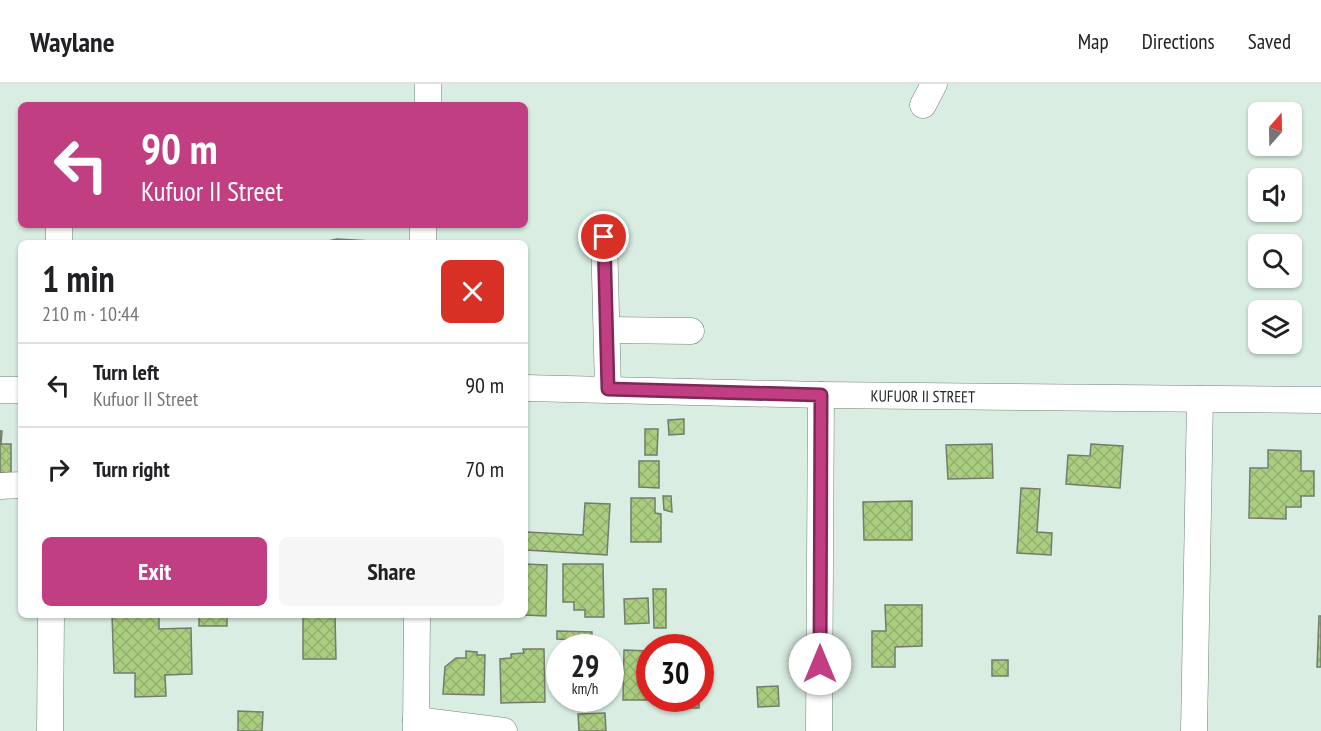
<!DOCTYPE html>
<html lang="en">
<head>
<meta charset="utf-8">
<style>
  body { margin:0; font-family:"PT Sans Narrow",sans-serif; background:#f6f6f6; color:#202124; height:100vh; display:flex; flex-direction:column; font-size:22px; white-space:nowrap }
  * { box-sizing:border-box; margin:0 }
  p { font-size:20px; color:#757577 }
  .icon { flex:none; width:33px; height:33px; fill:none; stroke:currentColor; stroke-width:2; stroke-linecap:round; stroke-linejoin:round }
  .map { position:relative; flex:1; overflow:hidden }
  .side { position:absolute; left:18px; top:156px; width:510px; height:378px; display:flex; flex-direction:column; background:#fff; border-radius:9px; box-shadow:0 2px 4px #0004 }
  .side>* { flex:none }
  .guide { position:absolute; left:18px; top:18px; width:510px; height:126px; border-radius:9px; box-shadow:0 2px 4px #0004; background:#c13e83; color:#fff; overflow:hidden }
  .needle { width:39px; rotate:20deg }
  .fabs { position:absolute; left:1248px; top:18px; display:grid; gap:12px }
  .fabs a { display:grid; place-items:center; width:54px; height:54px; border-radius:9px; background:#fff; box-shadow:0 2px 4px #0004; font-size:30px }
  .speed { position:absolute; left:546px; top:550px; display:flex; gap:12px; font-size:30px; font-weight:700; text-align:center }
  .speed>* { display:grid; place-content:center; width:78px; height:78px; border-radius:50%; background:#fff; box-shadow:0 2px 4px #0004; line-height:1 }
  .speed small { font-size:15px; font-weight:400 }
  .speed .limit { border:9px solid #d22; background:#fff; color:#111 }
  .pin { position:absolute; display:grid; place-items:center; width:51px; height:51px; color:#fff; margin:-26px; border:3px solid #fff; border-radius:50%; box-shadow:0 2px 6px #0007 }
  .me { position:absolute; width:66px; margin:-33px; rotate:0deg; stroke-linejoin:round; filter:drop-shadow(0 0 4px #0008) }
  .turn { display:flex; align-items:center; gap:21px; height:126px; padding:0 24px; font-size:27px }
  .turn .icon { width:78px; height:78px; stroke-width:2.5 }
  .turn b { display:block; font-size:42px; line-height:51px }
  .round { display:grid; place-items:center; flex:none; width:63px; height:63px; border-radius:9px; background:#f6f6f6 }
  .headline { display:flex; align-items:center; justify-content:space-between; height:102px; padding:0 24px }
  h1 { font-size:36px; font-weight:600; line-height:45px }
  .button { display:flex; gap:12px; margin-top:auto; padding:12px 24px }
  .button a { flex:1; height:69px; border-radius:9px; background:#c13e83; color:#fff; font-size:24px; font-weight:600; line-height:69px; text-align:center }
  .button a+a { background:#f6f6f6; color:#202124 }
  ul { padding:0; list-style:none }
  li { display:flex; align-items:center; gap:18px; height:84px; padding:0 24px; border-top:2px solid #e0e0e0 }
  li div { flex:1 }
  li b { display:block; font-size:22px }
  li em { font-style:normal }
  header { display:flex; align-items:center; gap:36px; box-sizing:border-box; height:84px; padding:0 30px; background:#fff; border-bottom:2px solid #e0e0e0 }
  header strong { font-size:28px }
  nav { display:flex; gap:33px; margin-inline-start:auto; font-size:21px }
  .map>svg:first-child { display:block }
  .building { fill:url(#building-cross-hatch); stroke:#747c6c; stroke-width:1.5 }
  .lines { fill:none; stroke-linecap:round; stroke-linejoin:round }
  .minor-casing { stroke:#708279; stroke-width:27 }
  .minor { stroke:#fff; stroke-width:26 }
  .route-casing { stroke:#7d2855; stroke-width:15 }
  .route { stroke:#c13e83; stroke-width:10 }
  .labels { text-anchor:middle; stroke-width:6; stroke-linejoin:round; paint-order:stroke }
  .street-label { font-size:16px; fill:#212925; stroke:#d9ede2 }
</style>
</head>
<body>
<header>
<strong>Waylane</strong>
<nav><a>Map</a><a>Directions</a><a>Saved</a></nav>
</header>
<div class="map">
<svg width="1321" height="647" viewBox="0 0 1321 647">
  <defs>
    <pattern id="building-cross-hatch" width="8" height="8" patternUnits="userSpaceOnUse" patternTransform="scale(1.5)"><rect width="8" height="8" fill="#abcd80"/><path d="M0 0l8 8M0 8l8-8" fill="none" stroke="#93b06e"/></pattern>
  </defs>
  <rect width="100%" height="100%" fill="#d9ede2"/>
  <!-- building -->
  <g class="building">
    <polygon points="337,155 406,159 319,159"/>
    <polygon points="684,335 684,350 669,351 668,336"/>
    <polygon points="645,345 658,345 657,371 645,371"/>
    <polygon points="0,347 2,347 1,360 11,360 11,389 0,389"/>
    <polygon points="992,360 993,394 948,395 946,361"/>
    <polygon points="1091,360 1123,362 1120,404 1066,400 1068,371 1090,372"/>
    <polygon points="1268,366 1301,367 1301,387 1314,387 1314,412 1301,412 1301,423 1286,423 1286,435 1249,434 1250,384 1268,384"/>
    <polygon points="639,377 659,377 659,404 639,403"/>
    <polygon points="1021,404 1040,405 1037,448 1052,449 1051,471 1017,469"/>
    <polygon points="663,412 671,412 672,428 664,426"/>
    <polygon points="631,414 655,414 655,429 661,430 661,458 631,458"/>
    <polygon points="912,417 912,456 864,456 863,418"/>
    <polygon points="585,419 610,420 607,471 526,466 527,448 583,451"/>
    <polygon points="525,480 547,481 546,532 523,531 525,531"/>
    <polygon points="563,480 603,480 604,533 585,533 585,526 574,526 574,518 563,518"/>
    <polygon points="653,505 666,505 666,544 654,544"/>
    <polygon points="648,514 649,539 625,540 624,515"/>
    <polygon points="885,521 922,521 922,562 895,563 895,583 872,583 872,547 886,547"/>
    <polygon points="112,531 159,531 159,545 191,544 192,590 165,591 166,612 135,613 135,589 114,589"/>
    <rect x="199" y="531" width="28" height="11"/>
    <polygon points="303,531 335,531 336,575 303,575"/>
    <polygon points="1319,532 1321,532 1321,583 1317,583"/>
    <polygon points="557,547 592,548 592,557 557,555"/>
    <polygon points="523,565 544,565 545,618 501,619 500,575 511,574 511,570 524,569"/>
    <polygon points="624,566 650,567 650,615 664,616 623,616"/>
    <polygon points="466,567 477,568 477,571 485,571 484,611 443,610 445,583 456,574 466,574"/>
    <rect x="992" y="576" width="16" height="16"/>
    <polygon points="778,602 779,622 758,623 757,603"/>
    <polygon points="562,615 604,615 604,618 562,617"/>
    <rect x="668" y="615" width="31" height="9"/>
    <polygon points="238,627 263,628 262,647 238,647"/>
    <polygon points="605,629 606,647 579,647 578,630"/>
  </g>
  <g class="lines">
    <defs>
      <g id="minor">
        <polyline points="428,21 428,0"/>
        <polyline points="923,21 934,0"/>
        <polyline points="59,141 59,159"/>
        <polyline points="604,153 608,305"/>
        <polyline points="423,159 423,141"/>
        <polyline points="607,246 691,247"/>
        <path id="s1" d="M525,304L821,311L1321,316"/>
        <polyline points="0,306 21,306"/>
        <polyline points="0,402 21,401"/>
        <polyline points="416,636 504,647"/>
        <polyline points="50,647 51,531"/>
        <polyline points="416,647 417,531"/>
        <polyline points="819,647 821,311"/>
        <polyline points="1194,647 1200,315"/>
      </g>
    </defs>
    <!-- minor casing -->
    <use href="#minor" class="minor-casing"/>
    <!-- minor -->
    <use href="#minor" class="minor"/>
  </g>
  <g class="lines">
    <defs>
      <polyline id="route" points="604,153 608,305 821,311 820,580"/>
    </defs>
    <!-- route casing -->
    <use href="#route" class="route-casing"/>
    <!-- route -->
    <use href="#route" class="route"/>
  </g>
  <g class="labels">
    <!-- street labels -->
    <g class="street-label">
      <text dy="6" stroke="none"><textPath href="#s1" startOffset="398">KUFUOR II STREET</textPath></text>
    </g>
  </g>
</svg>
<div class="fabs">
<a><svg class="needle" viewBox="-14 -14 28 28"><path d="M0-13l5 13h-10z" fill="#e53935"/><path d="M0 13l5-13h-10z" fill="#757577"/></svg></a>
<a><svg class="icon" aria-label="sound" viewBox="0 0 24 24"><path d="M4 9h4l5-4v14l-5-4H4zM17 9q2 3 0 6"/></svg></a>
<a><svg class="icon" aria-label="search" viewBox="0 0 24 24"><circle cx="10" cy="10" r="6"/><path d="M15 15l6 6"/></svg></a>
<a><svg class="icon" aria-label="layers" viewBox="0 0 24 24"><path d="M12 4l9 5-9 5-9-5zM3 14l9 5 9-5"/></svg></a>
</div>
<div class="speed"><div>29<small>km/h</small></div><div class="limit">30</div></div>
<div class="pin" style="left:604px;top:153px;background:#d93025"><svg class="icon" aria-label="arrive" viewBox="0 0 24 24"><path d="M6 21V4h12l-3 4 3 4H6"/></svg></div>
<svg class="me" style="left:820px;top:580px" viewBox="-20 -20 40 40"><circle r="19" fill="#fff"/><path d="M0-13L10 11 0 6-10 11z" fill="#c13e83"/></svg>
<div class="guide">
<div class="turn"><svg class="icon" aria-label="left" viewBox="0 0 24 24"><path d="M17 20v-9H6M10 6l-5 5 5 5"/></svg><div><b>90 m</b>Kufuor II Street</div></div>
</div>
<section class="side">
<div class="headline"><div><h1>1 min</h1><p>210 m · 10:44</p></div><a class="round" style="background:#d93025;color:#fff"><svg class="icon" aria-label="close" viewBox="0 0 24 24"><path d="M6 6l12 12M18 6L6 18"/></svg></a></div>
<ul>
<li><svg class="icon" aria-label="left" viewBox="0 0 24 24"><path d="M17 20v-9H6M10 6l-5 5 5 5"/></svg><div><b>Turn left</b><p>Kufuor II Street</p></div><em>90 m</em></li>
<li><svg class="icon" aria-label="right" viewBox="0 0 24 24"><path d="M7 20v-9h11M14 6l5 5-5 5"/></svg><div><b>Turn right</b></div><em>70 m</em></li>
</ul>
<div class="button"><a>Exit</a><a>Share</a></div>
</section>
</div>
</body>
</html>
